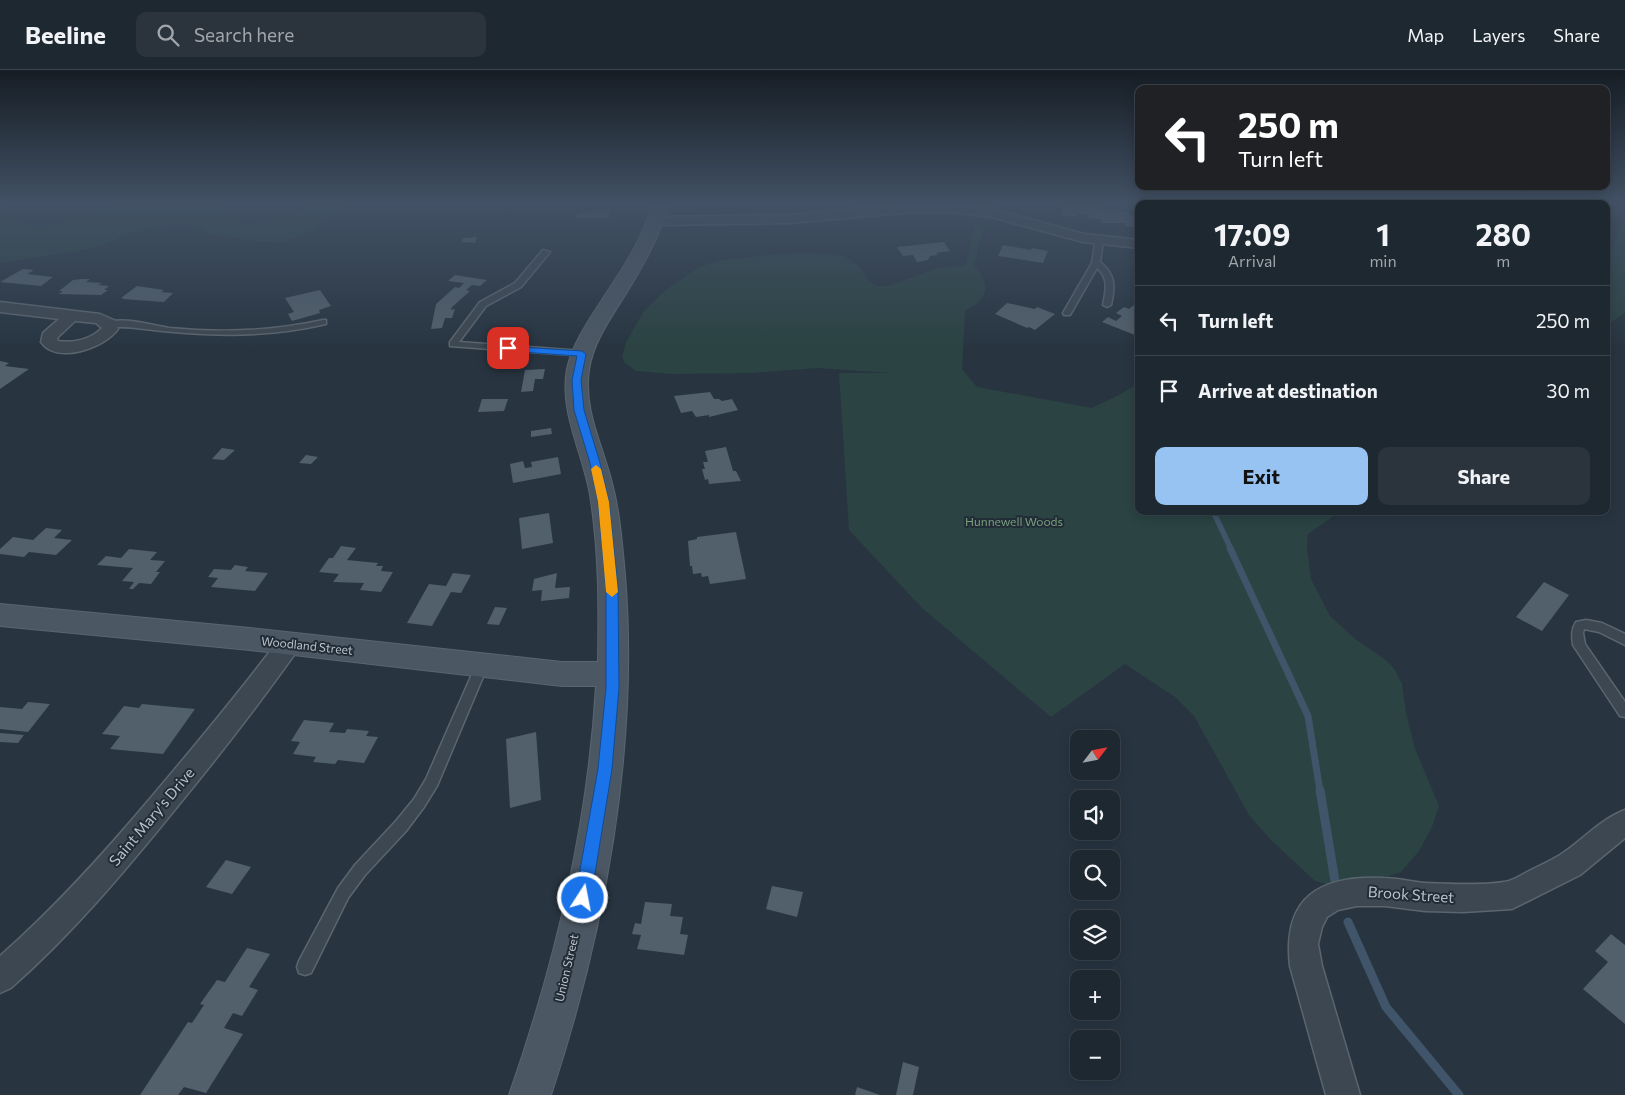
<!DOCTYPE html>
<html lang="en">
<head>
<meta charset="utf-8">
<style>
  body { margin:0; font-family:Commissioner,sans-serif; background:#2b343d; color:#f1f3f6; height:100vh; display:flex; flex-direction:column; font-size:19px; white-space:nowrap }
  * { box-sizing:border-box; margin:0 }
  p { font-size:16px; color:#a1a6ab }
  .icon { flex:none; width:28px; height:28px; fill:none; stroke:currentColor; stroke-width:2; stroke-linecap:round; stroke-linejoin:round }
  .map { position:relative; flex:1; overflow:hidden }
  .side { position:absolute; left:1135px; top:130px; width:475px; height:315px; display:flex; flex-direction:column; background:#1e2831; border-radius:10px; box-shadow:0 2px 12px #0003,0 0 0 1px #3c444d }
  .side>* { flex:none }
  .hud { position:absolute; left:1135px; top:15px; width:475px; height:105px; border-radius:10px; box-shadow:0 2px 12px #0003,0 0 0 1px #3c444d; background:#202124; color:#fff; overflow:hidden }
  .needle { width:32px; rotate:58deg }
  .fabs { position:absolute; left:1070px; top:660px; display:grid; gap:10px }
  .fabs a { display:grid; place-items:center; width:50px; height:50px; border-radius:10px; background:#1e2831; box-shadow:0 2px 12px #0003,0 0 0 1px #3c444d; font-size:25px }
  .pin { position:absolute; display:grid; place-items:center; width:42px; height:42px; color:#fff; margin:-21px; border-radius:10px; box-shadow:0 2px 8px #0006 }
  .me { position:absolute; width:55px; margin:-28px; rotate:11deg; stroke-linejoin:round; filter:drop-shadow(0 0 4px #0008) }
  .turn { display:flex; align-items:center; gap:18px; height:105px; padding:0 20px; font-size:22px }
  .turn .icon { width:65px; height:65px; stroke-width:2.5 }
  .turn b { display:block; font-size:35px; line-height:42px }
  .eta { display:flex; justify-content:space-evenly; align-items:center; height:85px; text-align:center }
  .eta b { font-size:30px; font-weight:700; line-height:35px }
  .primary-button { display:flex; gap:10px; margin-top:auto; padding:10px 20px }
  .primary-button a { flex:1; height:58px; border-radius:10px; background:#97c3f2; color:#111; font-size:20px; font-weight:700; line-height:58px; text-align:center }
  .primary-button a+a { background:#2b343d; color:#f1f3f6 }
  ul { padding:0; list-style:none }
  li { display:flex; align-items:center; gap:15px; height:70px; padding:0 20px; border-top:1px solid #3c444d }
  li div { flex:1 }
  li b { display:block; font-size:19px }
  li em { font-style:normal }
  header { display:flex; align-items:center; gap:30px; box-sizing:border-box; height:70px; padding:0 25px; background:#1e2831; border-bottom:1px solid #3c444d }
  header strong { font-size:24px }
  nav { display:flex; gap:28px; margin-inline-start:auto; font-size:18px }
  .search { width:350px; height:45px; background:#2b343d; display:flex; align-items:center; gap:12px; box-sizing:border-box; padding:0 18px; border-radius:10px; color:#a1a6ab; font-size:19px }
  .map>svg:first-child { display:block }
  .green { fill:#2b4343 }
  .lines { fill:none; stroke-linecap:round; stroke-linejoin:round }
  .stream-far2 { stroke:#405569; stroke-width:5.5 }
  .stream-far1 { stroke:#405569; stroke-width:7 }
  .stream { stroke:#405569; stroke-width:9 }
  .building { fill:#52606b }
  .lane-casing { stroke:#5a656e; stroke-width:3 }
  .street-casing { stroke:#5a656e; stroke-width:3 }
  .secondary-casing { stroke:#5a656e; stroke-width:2 }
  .lane { fill:#3d4751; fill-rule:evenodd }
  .street { fill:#3d4751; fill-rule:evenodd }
  .secondary { fill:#4b5763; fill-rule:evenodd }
  .route { fill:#1a73e8; stroke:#114b97 }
  .slow { fill:#f59e0b }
  .labels { text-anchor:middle; stroke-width:4; stroke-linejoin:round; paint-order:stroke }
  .park-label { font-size:12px; fill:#799f7e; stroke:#212c36 }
  .street-label { font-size:12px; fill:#b9c2cb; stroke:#212c36 }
  .near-street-label { font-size:15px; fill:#b9c2cb; stroke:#212c36 }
</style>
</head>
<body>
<header>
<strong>Beeline</strong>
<div class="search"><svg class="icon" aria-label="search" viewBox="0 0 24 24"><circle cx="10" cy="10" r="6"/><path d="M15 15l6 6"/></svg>Search here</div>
<nav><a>Map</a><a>Layers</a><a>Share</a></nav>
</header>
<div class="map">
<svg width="1625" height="1025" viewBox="0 0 1625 1025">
  <rect width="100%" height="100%" fill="#283541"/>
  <!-- green -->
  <g class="green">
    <path d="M117,134H222L220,144L223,149L248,154L261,153L293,145L316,134H350L303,165L283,172L256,171L209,164C194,149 154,156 135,162C120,166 106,175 91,178C62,185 30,188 0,193V136C9,144 21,155 33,158C50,161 98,140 117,134Z"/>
    <polygon points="1625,147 1625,243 1606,256 1606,207 1612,205 1607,189"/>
    <path d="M974,153L984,155L974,195C992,215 988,230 965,241L962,299L977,317L1092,338L1119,325L1139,313V441H1341L1308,464L1307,477L1311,509L1330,546L1354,568L1387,591L1395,600L1402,614L1406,643L1415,679L1439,736L1432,757L1419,781L1401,802L1379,809L1336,817L1315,811L1271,770L1249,745L1194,646L1175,627L1125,594L1051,647L922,538L849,460L839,303H891L817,298L752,303L672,304L636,301L625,293L622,287L626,272L644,241L667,219L701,196L723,190L788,183H817L844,186L858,195L868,210L877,216H888L937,198L966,195Z"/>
  </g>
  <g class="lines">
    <!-- stream-far2 -->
    <polyline class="stream-far2" points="1213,441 1231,479"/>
    <!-- stream-far1 -->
    <polyline class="stream-far1" points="1230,478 1308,646 1320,721"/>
    <!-- stream -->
    <g class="stream">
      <polyline points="1320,720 1335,811"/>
      <polyline points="1348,852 1386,937 1459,1025"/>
    </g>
  </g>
  <!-- building -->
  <g class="building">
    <polygon points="1081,134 1101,136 1101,140 1128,142 1129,145 1139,146 1139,158 1125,156 1125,153 1101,153 1101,149 1086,148 1089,145 1076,144 1076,147 1062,146 1062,135 1080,137"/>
    <polygon points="609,139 609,148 576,148 577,144"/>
    <polygon points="477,167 475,173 462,172 463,168"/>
    <polygon points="944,172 950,181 936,183 938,185 930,186 928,190 917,192 913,185 903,186 897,177"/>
    <polygon points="1003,175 1031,180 1032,178 1048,181 1043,193 998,186"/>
    <polygon points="23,199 34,200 27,204 53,207 41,216 0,212"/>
    <polygon points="455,205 487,210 480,216 472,215 466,220 470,221 452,237 451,240 455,239 452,248 445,248 442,258 431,259 436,234 455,217 459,218 464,213 448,211"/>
    <polygon points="82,209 90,209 86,212 102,213 98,215 109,216 104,220 108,220 101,225 59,224 63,221 59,221 73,210"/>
    <polygon points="137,216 164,220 161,222 173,223 164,232 122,229 124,228 121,228"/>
    <polygon points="320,220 331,236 319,240 320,243 292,251 288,244 294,242 285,228"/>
    <polygon points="1139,231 1139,262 1135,265 1102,252 1108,247 1116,251 1122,246 1116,243 1124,237 1129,239"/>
    <polygon points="1007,233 1035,239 1037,237 1055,244 1035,260 1029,257 1027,258 995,244"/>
    <polygon points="0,291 9,293 5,296 29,299 0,319"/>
    <polygon points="545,299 543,309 535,309 533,321 521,322 525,300"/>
    <polygon points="710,322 714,329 719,329 722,331 732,329 738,340 709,347 709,345 696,347 692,341 681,343 674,326"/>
    <polygon points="482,329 508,329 504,341 478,342"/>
    <polygon points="551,358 552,364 531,367 531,361"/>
    <polygon points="726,377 733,401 736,401 741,411 709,414 708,409 705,410 702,399 705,399 703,392 708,392 705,381"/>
    <polygon points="222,378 235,380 224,390 212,389"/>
    <polygon points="306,385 318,387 311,394 299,393"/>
    <polygon points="558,387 561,404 513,413 510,394 523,391 525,398 532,397 531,392"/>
    <polygon points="549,443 553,473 522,479 519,448"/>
    <polygon points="46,458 62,460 54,468 72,470 56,485 29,482 24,487 0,484 0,479 13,467 33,470"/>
    <polygon points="736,462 746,509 710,514 708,506 702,507 701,503 693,504 692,496 690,496 688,471 697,469 697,467"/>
    <polygon points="341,476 356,478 347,490 378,493 376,496 383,496 381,501 393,502 381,522 360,520 364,513 333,512 339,504 319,502 329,488 333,488"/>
    <polygon points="129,479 157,482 150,490 165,491 156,502 160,502 151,514 139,513 133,519 129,519 134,512 122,511 133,498 97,495 106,486 121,488"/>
    <polygon points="235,495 248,497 245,501 268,503 255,521 211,517 218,508 208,507 214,499 231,500"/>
    <polygon points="453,503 471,505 461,523 451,522 432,556 407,553 429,514 446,516"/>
    <polygon points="557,503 555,518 570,517 569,528 541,531 542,520 532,521 534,509"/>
    <polygon points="1544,512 1569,525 1542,561 1516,547"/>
    <polygon points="495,537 507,538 499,555 487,554"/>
    <polygon points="28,632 50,634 28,662 0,659 0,637 22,639"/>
    <polygon points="142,634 195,639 163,684 110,679 120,666 102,664 124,636 139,638"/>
    <polygon points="304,650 334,653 329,662 345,663 347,659 369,661 366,666 378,667 364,693 338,690 335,694 313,692 316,687 293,684 300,672 291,671"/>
    <polygon points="536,662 541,730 510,738 506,669"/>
    <polygon points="0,663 24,665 18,673 0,672"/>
    <polygon points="226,790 251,797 232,824 206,817"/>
    <polygon points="772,816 803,822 797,847 766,839"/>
    <polygon points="645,832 672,834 670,846 683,847 680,864 688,865 684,885 637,879 641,865 632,864 635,853 641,854"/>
    <polygon points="1611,864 1625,875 1625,954 1583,919 1608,892 1595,881"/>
    <polygon points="247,878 270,884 249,917 258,920 242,946 233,943 224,958 243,964 206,1023 184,1017 178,1025 140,1025 188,952 192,953 204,935 200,934 217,910 225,912"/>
    <polygon points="903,992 919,997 913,1025 896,1025"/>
    <polygon points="857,1017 880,1025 855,1025"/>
  </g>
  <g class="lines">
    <defs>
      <g id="lane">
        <path d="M1096,169L1103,171L1100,192C1116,205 1115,217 1111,235L1107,237L1103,235C1106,220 1109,208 1097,198L1070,245H1064L1063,243L1092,193Z"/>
        <polygon points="543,180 550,182 521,217 486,236 459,272 582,281 585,282 585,286 450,276 450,272 480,232 515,213"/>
        <path d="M323,250H326V254C262,269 200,266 136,258C127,256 112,259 106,254C117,245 155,256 170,258C221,263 273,261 323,250Z"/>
        <path d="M1586,550L1602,553L1625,564V575L1599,562L1584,559L1583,563L1585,574L1625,632V647L1620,646L1573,575C1572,566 1571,560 1576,552Z"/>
        <polygon points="482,590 486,592 488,595 437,716 424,737 406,761 365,805 348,828 311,903 305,905 299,903 297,897 299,891 338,818 355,795 396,751 414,729 426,709 476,595 478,592"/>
      </g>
      <g id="street">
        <polygon points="907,134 955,134 992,139 1084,164 1139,170 1139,178 1083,172 991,147 952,142 911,142 790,153 656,155 649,151 656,147 790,145"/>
        <path d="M0,232L100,244L116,251L118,259C105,278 56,295 41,272L43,263L59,249L0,242ZM75,251L96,253L102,258C90,270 74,273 58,271L57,268Z"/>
        <path d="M289,565L297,567L301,574L297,581C259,634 219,686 177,737C125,801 73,863 11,918L0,923V886C56,837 106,781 154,724C197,673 240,621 281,567Z"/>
        <path d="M1625,740V768L1580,805L1512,839L1463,842L1425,841L1385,836H1357L1338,840L1327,847L1322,857L1318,874L1322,896L1360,1025H1326L1290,896C1282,827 1320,805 1384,808C1398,808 1412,812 1425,813C1447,814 1489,816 1509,811C1516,809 1523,804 1529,801C1539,796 1550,791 1560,785C1582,771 1599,750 1625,740Z"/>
      </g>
      <path id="secondary" d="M652,134H668C660,167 644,194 627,222C612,246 593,272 589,300C583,340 603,376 612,413C620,443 622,474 625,505C639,676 605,862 551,1025H509C555,894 588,755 596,616H562L250,580L0,556V534L250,558L562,592H598C599,536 599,480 590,425C583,383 559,342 567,299C573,271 592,246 607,222C626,194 643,167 652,134Z"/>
    </defs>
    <!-- lane casing -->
    <use href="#lane" class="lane-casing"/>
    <!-- street casing -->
    <use href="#street" class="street-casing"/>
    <!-- secondary casing -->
    <use href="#secondary" class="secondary-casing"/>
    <!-- lane -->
    <use href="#lane" class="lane"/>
    <!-- street -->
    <use href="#street" class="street"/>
    <!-- secondary -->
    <use href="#secondary" class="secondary"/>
  </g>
  <!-- sky -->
  <linearGradient id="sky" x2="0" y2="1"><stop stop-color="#161d24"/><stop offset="0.48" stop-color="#425165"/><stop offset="1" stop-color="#425165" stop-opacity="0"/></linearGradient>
  <rect width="1625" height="278" fill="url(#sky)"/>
  <!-- route -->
  <polygon class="route" points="505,276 582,281 586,284 581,310 584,340 600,393 609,432 618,519 619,618 612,699 591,828 588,833 583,835 578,833 575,828 598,699 606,618 606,519 598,432 590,393 574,340 572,310 577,286 508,281 505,280"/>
  <!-- slow -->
  <polygon class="slow" points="596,395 601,399 609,432 618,522 612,527 606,522 598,432 591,399"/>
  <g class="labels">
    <!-- park labels -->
    <g class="park-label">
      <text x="1014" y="456">Hunnewell Woods</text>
    </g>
    <!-- street labels -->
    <g class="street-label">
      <text transform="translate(307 576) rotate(6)" y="4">Woodland Street</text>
      <text transform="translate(567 898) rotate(-77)" y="4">Union Street</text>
    </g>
    <!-- near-street labels -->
    <g class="near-street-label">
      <text transform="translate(152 747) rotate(-50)" y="5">Saint Mary's Drive</text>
      <text transform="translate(1411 825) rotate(4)" y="5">Brook Street</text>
    </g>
  </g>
</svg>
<div class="fabs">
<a><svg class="needle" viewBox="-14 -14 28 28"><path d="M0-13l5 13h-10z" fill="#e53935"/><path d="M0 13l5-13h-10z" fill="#a1a6ab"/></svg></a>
<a><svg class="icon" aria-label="sound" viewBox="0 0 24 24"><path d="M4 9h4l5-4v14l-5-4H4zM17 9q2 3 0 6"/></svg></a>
<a><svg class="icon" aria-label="search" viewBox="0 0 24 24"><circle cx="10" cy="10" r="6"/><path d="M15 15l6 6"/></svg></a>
<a><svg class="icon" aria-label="layers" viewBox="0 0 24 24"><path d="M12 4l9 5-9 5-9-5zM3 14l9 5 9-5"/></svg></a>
<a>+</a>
<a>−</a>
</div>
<div class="pin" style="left:508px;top:278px;background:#d93025"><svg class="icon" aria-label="arrive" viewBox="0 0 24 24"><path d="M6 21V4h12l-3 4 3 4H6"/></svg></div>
<svg class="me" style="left:583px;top:828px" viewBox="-20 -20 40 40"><circle r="17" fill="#1a73e8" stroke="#fff" stroke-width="3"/><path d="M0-11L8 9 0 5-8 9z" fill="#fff"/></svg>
<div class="hud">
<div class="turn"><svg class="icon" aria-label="left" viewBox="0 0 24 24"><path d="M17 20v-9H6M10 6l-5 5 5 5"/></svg><div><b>250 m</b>Turn left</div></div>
</div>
<section class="side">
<div class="eta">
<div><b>17:09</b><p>Arrival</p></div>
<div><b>1</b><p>min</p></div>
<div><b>280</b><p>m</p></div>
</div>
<ul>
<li><svg class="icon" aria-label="left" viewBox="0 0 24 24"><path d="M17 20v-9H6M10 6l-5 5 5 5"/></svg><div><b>Turn left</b></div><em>250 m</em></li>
<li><svg class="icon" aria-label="arrive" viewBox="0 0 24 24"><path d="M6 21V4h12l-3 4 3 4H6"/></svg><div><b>Arrive at destination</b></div><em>30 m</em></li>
</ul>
<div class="primary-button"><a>Exit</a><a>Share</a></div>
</section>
</div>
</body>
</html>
